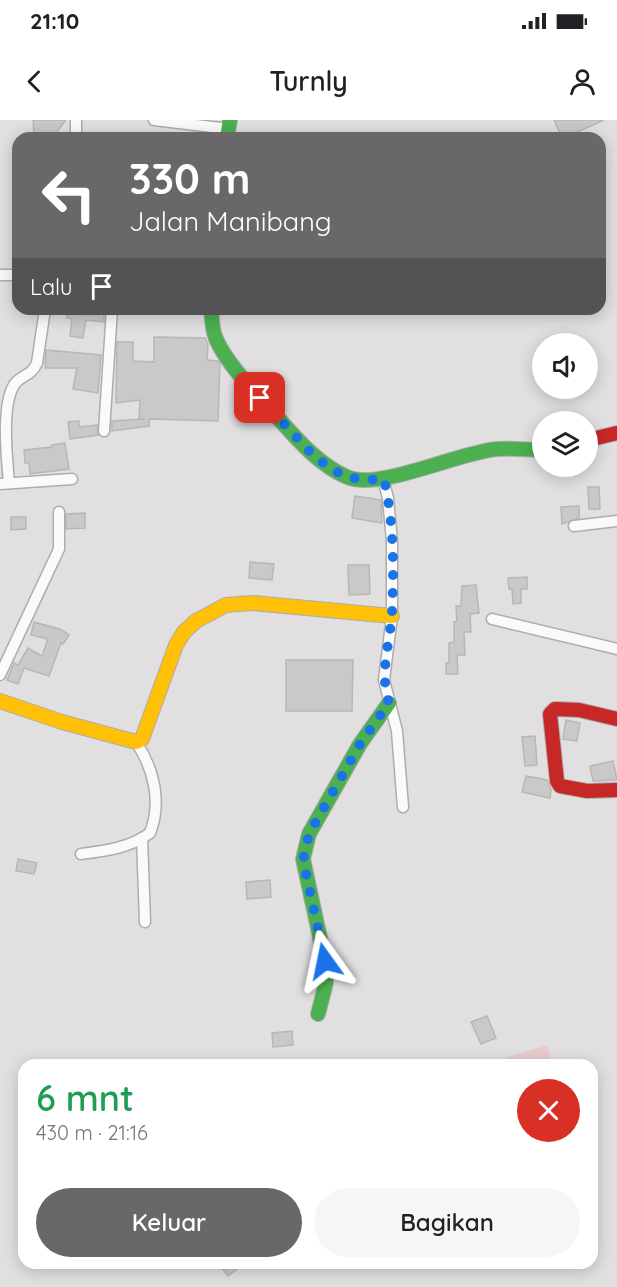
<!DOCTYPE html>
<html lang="id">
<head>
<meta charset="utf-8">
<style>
  body { margin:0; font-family:Quicksand,sans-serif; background:#f6f6f6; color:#202124; height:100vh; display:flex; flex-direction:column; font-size:22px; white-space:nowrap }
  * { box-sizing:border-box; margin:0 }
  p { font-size:20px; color:#757577 }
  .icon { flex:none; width:33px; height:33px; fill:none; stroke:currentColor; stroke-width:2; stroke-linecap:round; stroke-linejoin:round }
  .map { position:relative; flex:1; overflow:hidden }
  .details { position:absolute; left:18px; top:939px; width:580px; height:210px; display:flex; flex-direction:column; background:#fff; border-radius:18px; box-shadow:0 3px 15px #0003 }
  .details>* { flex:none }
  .guide { position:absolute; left:12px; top:12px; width:594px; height:183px; border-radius:18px; box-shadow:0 3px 15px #0003; background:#696769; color:#fff; overflow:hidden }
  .tools { position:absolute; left:532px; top:213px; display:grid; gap:12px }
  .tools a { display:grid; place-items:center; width:66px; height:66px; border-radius:50%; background:#fff; box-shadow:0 3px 15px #0003; font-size:30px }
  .pin { position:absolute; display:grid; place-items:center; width:51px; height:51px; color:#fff; margin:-26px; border-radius:12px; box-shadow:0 3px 9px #0006 }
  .me { position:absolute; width:66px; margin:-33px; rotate:348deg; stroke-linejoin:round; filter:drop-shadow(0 0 4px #0008) }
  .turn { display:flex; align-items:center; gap:21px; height:126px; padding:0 18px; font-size:27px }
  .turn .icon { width:78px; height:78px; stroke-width:2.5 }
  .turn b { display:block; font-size:42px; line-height:51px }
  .then { display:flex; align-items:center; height:57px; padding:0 18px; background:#0003; gap:12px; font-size:22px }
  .round { display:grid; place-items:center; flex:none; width:63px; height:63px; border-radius:32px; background:#f6f6f6 }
  .overview { display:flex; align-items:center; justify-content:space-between; height:102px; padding:0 18px }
  h1 { font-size:36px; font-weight:600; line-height:45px; color:#1e9e55 }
  .action { display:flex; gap:12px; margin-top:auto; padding:12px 18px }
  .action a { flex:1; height:69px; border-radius:36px; background:#696769; color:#fff; font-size:24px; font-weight:600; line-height:69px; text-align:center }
  .action a+a { background:#f6f6f6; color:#202124 }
  .status { display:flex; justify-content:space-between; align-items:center; height:42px; padding:0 30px; background:#fff; direction:ltr }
  .status svg { height:16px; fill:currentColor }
  header { display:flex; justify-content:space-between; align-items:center; height:78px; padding:0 18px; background:#fff; font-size:27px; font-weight:600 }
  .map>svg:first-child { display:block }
  .green { fill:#ebcbce }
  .building { fill:#cac8c9; stroke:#b8b6b7; stroke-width:1.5 }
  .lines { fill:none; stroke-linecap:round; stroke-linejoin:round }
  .street-casing { stroke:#aeacad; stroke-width:13 }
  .fast-casing { stroke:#aeacad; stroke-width:16 }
  .slow-casing { stroke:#aeacad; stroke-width:16 }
  .jam-casing { stroke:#aeacad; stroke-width:16 }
  .street { stroke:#fafafa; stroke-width:10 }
  .fast { stroke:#4caf50; stroke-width:14 }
  .slow { stroke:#ffc107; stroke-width:14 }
  .jam { stroke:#c62828; stroke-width:14 }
  .route { stroke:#1a73e8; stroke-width:10; stroke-dasharray:0 18 }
</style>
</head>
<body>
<div class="status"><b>21:10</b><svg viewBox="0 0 49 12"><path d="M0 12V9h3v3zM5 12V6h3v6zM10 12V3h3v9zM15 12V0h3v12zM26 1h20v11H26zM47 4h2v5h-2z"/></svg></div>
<header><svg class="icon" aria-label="back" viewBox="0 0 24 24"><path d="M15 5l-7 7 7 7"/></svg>Turnly<svg class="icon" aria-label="person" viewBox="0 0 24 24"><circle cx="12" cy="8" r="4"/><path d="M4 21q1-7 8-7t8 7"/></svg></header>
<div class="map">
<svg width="617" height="1167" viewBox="0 0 617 1167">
  <rect width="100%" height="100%" fill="#e1dfe0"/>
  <!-- green -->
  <polygon class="green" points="548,925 551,945 483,945"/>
  <!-- building -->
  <g class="building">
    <polygon points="33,0 66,0 58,10 58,18 34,18"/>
    <polygon points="554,0 604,0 564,18 562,18"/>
    <polygon points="67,189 104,189 104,202 86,200 83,218 70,216 72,199 67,198"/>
    <polygon points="154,217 205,218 208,224 207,240 218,241 220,243 218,301 149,299 149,306 112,311 112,301 145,299 139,299 140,280 116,283 117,222 133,222 133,241 154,242"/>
    <polygon points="46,230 101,235 98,273 73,269 77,248 45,248"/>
    <polygon points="79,301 79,307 97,305 98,315 70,319 68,302"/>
    <polygon points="65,323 69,349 30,354 29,343 25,343 24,330 52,327 52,325"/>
    <polygon points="588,367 599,367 600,389 589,389"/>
    <polygon points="355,376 381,380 382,403 352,398"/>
    <polygon points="579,386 579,398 562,404 561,387"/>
    <polygon points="85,393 85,408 66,409 66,394"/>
    <polygon points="11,397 26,397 26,409 11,410"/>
    <polygon points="250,442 274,444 272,460 249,458"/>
    <polygon points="348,445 369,445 370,474 349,475"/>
    <polygon points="527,457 527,469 521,469 521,483 513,484 512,469 509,469 508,458"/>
    <polygon points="476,465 479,493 470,494 471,512 464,512 465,535 457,535 458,554 446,554 446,543 449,543 449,523 454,522 454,502 457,501 456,486 461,486 462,466"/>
    <polygon points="34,502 60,509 69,515 63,524 61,523 49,556 24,548 18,564 7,560 14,543 18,545 28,528 42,536 48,519 31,515"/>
    <polygon points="286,540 353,540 352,591 286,591"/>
    <polygon points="566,600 580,603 577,621 563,619"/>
    <polygon points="535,616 537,645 525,646 522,617"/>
    <polygon points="613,641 617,660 593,661 590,646"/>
    <polygon points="526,656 547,660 551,670 550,678 522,672"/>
    <polygon points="18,739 37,743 34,754 16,751"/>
    <polygon points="270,760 271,777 247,779 246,762"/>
    <polygon points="487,896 496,918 481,924 471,902"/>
    <polygon points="292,911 293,925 273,927 272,913"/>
    <polygon points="218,1143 245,1143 228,1156"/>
  </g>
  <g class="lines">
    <defs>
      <g id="street">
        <polyline points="154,0 229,9"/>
        <polyline points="76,18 76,0"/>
        <polyline points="0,155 18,155"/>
        <polyline points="104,311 112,189"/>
        <polyline points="383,359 388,378 392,421 392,496 384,560 397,611 403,687"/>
        <path d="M9,363C7,339 1,286 14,265C20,255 31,257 37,243L45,189"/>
        <polyline points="0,364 72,359"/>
        <polyline points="574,406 617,401"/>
        <polyline points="492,499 617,529"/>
        <polyline points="0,555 59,429 59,392"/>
        <polyline points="142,718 145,802"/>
        <path d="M81,734C105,731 130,728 150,713C162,682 154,649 136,622"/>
      </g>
      <g id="fast">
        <polyline points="227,18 230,0"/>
        <path d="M211,189C212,198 212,208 215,216C223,239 252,270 269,288C292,313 315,343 347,357C379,371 459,332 497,329C512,328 528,330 543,330"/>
        <polyline points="318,894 326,863 325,841 303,739 309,714 360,624 389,583"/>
      </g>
      <polyline id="slow" points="0,581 62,602 136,622 142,619 176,525 184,512 196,501 226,485 253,483 392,496"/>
      <g id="jam">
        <polyline points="588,320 617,313"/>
        <polyline points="617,599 579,590 555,589 550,594 557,661 560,666 587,671 617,670"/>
      </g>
    </defs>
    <!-- street casing -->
    <use href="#street" class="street-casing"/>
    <!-- fast casing -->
    <use href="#fast" class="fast-casing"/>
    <!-- slow casing -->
    <use href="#slow" class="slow-casing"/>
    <!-- jam casing -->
    <use href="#jam" class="jam-casing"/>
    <!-- street -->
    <use href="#street" class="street"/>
    <!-- fast -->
    <use href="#fast" class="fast"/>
    <!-- slow -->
    <use href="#slow" class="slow"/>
    <!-- jam -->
    <use href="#jam" class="jam"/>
  </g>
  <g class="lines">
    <!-- route -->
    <path class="route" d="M260,278L313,335C338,355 351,362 384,359C394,402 394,448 392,492C390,523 379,553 389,583L360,624L309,714L303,740L325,841"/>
  </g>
</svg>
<div class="tools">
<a><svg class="icon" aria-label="sound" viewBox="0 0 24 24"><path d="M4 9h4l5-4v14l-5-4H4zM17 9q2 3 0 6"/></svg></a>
<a><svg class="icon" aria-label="layers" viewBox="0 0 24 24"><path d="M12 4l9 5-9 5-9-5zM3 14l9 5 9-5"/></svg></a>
</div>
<div class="pin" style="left:260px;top:278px;background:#d93025"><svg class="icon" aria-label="arrive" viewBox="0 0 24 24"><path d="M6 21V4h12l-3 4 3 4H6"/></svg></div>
<svg class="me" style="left:325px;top:841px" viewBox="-20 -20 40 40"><path d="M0-17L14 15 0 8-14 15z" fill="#1a73e8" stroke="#fff" stroke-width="4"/></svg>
<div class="guide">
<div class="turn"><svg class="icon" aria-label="left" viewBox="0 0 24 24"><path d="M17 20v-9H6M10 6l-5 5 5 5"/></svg><div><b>330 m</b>Jalan Manibang</div></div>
<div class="then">Lalu<svg class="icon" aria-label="arrive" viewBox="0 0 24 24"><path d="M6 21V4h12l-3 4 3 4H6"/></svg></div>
</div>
<section class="details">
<div class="overview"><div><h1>6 mnt</h1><p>430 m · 21:16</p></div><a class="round" style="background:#d93025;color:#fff"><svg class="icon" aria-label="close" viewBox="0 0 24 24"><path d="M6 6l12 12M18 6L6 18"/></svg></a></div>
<div class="action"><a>Keluar</a><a>Bagikan</a></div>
</section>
</div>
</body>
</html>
